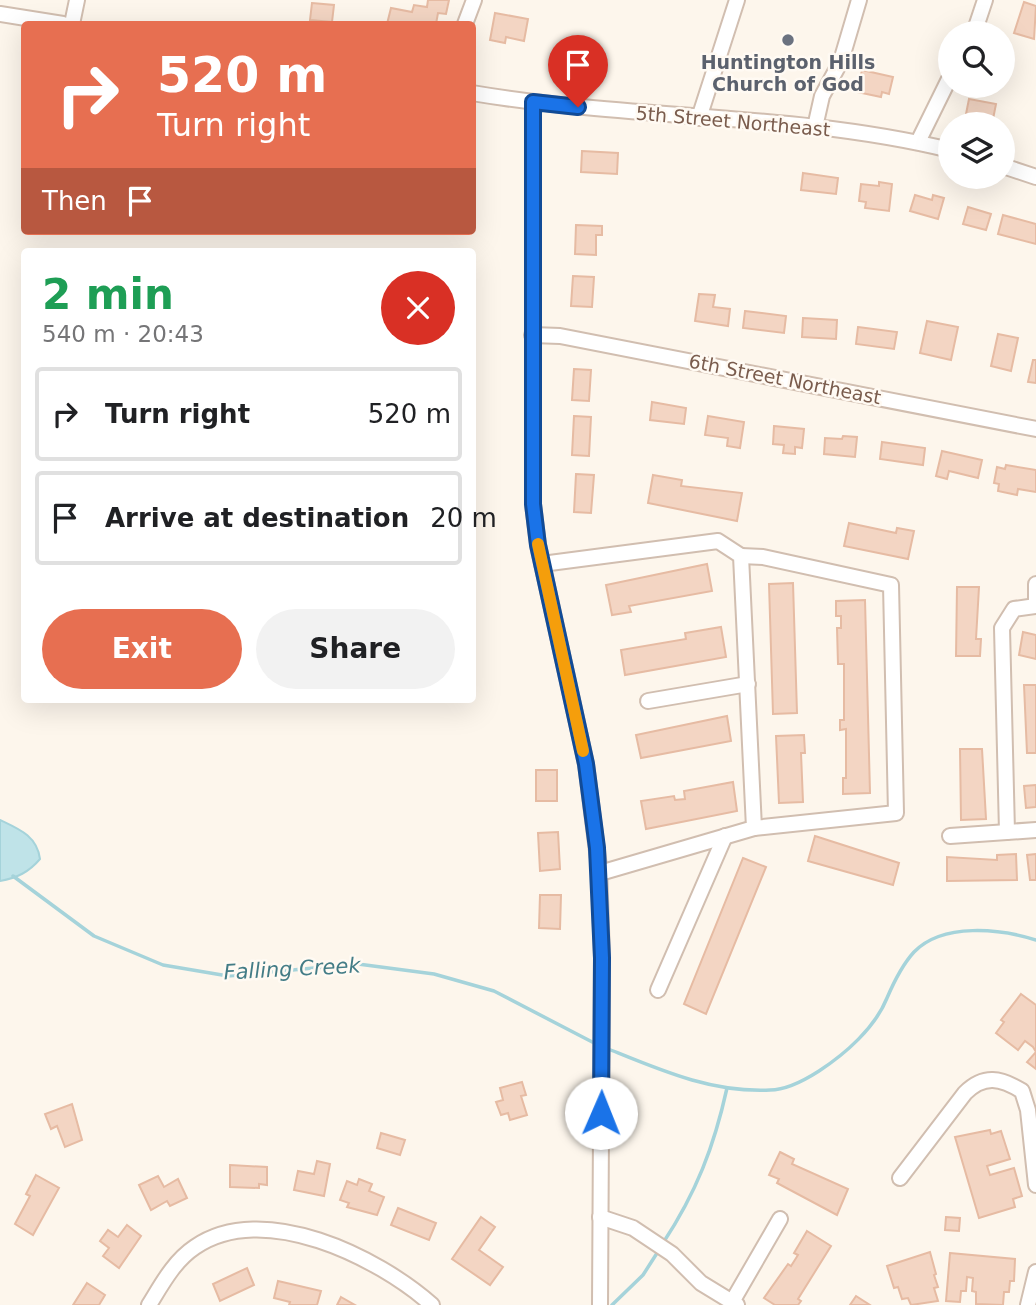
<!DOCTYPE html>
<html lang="en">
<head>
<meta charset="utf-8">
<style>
  body { margin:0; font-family:"DejaVu Sans",sans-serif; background:#f2f2f2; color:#202124; height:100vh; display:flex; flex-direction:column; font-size:26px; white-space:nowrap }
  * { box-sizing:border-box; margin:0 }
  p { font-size:23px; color:#757577 }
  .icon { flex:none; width:38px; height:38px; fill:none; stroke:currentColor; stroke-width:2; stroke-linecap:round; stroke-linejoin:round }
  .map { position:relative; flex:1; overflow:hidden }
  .sheet { position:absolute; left:21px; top:248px; width:455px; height:455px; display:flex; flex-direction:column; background:#fff; border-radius:7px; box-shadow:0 7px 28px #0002 }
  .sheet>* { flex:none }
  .top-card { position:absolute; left:21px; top:21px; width:455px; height:214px; border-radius:7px; box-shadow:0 7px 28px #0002; background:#e76f51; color:#fff; overflow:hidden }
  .buttons { position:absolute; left:938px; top:21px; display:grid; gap:14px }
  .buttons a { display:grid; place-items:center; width:77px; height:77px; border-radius:50%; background:#fff; box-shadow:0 7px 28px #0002; font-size:35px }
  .pin { position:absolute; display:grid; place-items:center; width:60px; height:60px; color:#fff; margin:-72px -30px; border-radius:50% 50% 50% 0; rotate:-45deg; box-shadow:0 0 7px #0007 }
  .pin .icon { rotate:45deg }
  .me { position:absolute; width:77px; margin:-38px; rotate:1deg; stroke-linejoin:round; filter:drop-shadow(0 0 5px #0008) }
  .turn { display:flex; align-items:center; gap:24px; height:147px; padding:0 21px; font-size:32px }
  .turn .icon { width:91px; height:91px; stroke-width:2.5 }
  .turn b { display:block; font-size:49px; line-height:60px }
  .then { display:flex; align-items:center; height:66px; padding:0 21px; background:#0003; gap:14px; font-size:26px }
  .round { display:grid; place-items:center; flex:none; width:74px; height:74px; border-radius:37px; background:#f2f2f2 }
  .summary { display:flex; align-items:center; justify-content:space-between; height:119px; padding:0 21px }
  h1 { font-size:42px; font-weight:700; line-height:52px; color:#1e9e55 }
  .cta { display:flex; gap:14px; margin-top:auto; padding:14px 21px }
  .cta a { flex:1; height:80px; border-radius:42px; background:#e76f51; color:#fff; font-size:28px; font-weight:700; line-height:80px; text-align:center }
  .cta a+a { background:#f2f2f2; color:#202124 }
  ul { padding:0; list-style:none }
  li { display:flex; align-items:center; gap:21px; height:94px; margin:0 14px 10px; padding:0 7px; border:4px solid #e0e0e0; border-radius:7px }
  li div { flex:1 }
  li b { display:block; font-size:26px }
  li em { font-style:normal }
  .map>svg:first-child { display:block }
  .water { fill:#bfe3e8; stroke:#a5d3da; stroke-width:2 }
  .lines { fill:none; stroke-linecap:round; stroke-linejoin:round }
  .stream { stroke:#a5d3da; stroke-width:3.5 }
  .building { fill:#f3d5c3; stroke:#e6bba3; stroke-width:2 }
  .minor-casing { stroke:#d1beb0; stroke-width:18 }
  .minor { stroke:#fff; stroke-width:14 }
  .route-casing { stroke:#114b97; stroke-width:18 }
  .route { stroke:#1a73e8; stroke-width:12 }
  .slow { stroke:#f59e0b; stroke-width:12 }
  .worship-dot { fill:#6b7280; stroke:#fffaf3; stroke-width:2.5 }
  .labels { text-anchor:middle; stroke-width:5; stroke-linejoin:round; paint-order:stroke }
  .worship-label { font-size:19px; font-weight:bold; fill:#5b616d; stroke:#fffaf3 }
  .street-label { font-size:19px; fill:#7a5c4d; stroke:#fffaf3 }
  .water-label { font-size:21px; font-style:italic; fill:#437c86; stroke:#fffaf3 }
</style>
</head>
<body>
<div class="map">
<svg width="1036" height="1305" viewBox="0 0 1036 1305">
  <rect width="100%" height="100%" fill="#fdf6ec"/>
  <!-- water -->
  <path class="water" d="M0,820C19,829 37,836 40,859C29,872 17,878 0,881Z"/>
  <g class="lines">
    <!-- stream -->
    <g class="stream">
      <polyline points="13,876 94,936 163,965 228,976 358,964 434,974 494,991 598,1045"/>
      <path d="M606,1048C658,1069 711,1093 770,1090C786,1090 805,1080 819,1071C845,1054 875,1028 887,998C893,984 903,964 914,952C943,922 1001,929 1036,940"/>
      <path d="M663,1243C696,1193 714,1147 727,1088"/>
      <polyline points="612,1305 643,1275 659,1250"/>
    </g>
  </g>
  <!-- building -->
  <g class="building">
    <polygon points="428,0 449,0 446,14 438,13 436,24 387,24 391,8 412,12 414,5 427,7"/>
    <polygon points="1024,2 1036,6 1034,39 1014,33"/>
    <polygon points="312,3 334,5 332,22 310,20"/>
    <polygon points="495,13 528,19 524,41 506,37 505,43 490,40"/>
    <polygon points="862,70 893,77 889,94 882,92 881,97 857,92"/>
    <polygon points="969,99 996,104 992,124 965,119"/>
    <polygon points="582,151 618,153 617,174 581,172"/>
    <polygon points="803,173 838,178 836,194 801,190"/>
    <polygon points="879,182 892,184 889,211 865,208 866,202 859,201 861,184 879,186"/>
    <polygon points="915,195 932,200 933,195 944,198 938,219 910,211"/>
    <polygon points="968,207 991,214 986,230 963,224"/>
    <polygon points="1003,215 1036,224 1036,244 998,234"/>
    <polygon points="576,225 602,226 602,235 596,235 596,255 575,254"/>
    <polygon points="573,276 594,277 592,307 571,306"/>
    <polygon points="699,294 715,295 713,307 730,309 728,326 695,321"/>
    <polygon points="745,311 786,316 784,333 743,328"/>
    <polygon points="803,318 837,320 836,339 802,337"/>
    <polygon points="927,321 958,327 951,360 920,353"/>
    <polygon points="858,327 897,332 894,349 856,344"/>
    <polygon points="998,334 1018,338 1011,371 991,366"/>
    <polygon points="1033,360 1036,360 1036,383 1028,382"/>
    <polygon points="574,369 591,370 589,401 572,400"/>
    <polygon points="652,402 686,408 684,424 650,420"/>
    <polygon points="574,416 591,417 589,456 572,455"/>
    <polygon points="708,416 744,422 740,448 727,446 728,438 705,435"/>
    <polygon points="774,426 804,429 802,448 795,447 795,454 783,453 784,445 773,444"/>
    <polygon points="843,436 857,437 855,457 824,454 825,438 842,439"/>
    <polygon points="882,442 925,448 923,465 880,459"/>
    <polygon points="942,451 982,460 978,478 949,471 947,479 936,476"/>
    <polygon points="1006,465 1036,470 1036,492 1018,489 1017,495 998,491 999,484 994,483 997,467 1005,469"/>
    <polygon points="576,474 594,475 591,513 574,512"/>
    <polygon points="653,475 682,480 681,486 742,493 737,521 648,503"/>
    <polygon points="849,523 896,533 897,528 914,531 908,559 844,546"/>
    <polygon points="707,564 712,591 629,606 631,612 612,615 606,585"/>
    <polygon points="793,583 797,713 773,714 769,584"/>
    <polygon points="957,587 979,587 976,639 981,639 980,656 956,656"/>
    <polygon points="865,600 870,793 843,794 843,778 846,778 846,729 840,730 840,720 844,720 844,664 838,664 837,628 841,628 841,616 836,616 836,601"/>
    <polygon points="721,627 726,657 625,675 621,650 686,639 685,633"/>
    <polygon points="1023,632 1036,635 1036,659 1019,655"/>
    <polygon points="1024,685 1036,685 1036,753 1027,753"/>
    <polygon points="727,716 731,741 641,758 636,735"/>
    <polygon points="804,735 805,753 801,753 803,802 779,803 776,736"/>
    <polygon points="960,749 982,749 986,819 961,820"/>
    <rect x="536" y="770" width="21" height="31"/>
    <polygon points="733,782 737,811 646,829 641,801 674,796 675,800 685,799 684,791"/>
    <polygon points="1036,785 1036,807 1026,808 1024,786"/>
    <polygon points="558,832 560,869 540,871 538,833"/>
    <polygon points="815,836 899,863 893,885 808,861"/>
    <polygon points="1016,854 1017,880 947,881 947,857 997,860 997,855"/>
    <polygon points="1036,854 1036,880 1030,880 1027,855"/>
    <polygon points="743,858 766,867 706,1014 684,1004"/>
    <polygon points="540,895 561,895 560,929 539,928"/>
    <polygon points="1021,994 1036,1005 1036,1069 1027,1062 1036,1052 1033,1047 1025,1041 1018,1050 996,1033 1004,1022 1001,1020"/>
    <polygon points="522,1082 526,1095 521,1096 527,1115 510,1120 508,1113 501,1115 496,1102 503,1100 500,1088"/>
    <polygon points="72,1104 82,1140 65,1147 57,1126 51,1129 45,1114"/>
    <polygon points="990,1130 991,1134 1001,1131 1010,1159 987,1166 990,1175 1014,1168 1022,1196 1013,1199 1015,1207 979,1218 955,1137"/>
    <polygon points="381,1133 405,1140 400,1155 377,1148"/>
    <polygon points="780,1152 794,1159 792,1164 848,1189 837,1215 777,1183 779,1179 769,1175"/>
    <polygon points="317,1161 330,1164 324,1196 294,1190 298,1171 314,1174"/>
    <polygon points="230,1165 267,1167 267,1185 259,1184 259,1188 230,1187"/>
    <polygon points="36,1175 59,1188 33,1235 15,1224 30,1196 26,1194"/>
    <polygon points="158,1176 164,1187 178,1179 187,1198 170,1206 167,1201 151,1210 139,1185"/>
    <polygon points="359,1179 372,1184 369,1191 384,1197 377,1215 347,1207 349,1203 340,1200 347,1181 357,1185"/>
    <polygon points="398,1208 436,1223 429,1240 391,1225"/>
    <polygon points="481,1217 495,1227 479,1250 503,1267 490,1285 452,1259"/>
    <polygon points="946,1217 960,1218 959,1231 945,1230"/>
    <polygon points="127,1225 141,1236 119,1268 103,1256 109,1248 100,1241 108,1230 118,1237"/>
    <polygon points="807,1231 831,1246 798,1299 801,1301 798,1305 775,1305 764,1298 788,1264 791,1266 798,1255 794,1253"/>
    <polygon points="930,1252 936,1274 934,1275 938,1287 934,1288 938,1301 911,1305 908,1298 902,1299 898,1287 894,1288 887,1266"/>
    <polygon points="950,1253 1015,1259 1014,1281 1010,1281 1009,1292 1004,1292 1003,1305 976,1304 976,1292 972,1291 973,1278 967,1277 966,1291 961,1291 960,1302 946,1301"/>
    <polygon points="247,1268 254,1285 220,1301 213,1284"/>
    <polygon points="278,1281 321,1291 317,1305 289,1305 290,1302 274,1298"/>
    <polygon points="87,1283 105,1295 99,1305 73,1305"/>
    <polygon points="856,1296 870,1305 850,1305"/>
    <polygon points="341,1297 355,1305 337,1305"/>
  </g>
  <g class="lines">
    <defs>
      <g id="minor">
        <polyline points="0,14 63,24"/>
        <polyline points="72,24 77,0"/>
        <polyline points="465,24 474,0"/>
        <polyline points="974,33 985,0"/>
        <path d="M472,93C631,120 794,112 950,150"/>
        <polyline points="533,102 533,504 538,545 586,764 599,867 602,958 600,1305"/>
        <polyline points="699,118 737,0"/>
        <polyline points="815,127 822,96 841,61 859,0"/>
        <polyline points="918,142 950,77"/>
        <polyline points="1003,166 1036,177"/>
        <polyline points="532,335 560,336 1036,429"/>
        <polyline points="741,556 763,557 891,585 896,813 754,828"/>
        <polyline points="542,564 718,541 741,556 754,828 600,873"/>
        <polyline points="1036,584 1036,605"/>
        <polyline points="648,701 748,684"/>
        <polyline points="1007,832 1002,628 1014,609 1036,606"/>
        <polyline points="950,836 1036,830"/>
        <polyline points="658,990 725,836"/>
        <path d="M900,1178L965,1093C984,1074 1001,1078 1022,1091L1028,1110L1036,1185"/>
        <polyline points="600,1217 633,1228 672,1254 701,1283 737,1305"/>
        <polyline points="732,1302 780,1219"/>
        <path d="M149,1305C162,1284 174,1261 195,1247C263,1200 378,1257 432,1305"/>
        <polyline points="1028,1305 1036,1272"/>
      </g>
    </defs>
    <!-- minor casing -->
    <use href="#minor" class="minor-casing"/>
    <!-- minor -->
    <use href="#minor" class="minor"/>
  </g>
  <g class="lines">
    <defs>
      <polyline id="route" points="578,107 533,102 533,504 538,545 586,764 597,848 602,958 601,1113"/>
    </defs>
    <!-- route casing -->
    <use href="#route" class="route-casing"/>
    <!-- route -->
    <use href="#route" class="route"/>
    <!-- slow -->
    <polyline class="slow" points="538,544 583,751"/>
  </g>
  <!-- markers -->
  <circle class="worship-dot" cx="788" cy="40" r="7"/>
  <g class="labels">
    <!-- worship labels -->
    <g class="worship-label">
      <text x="788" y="69">Huntington Hills<tspan x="788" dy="22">Church of God</tspan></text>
    </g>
    <!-- street labels -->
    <g class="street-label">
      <text transform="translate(733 121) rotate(5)" y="7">5th Street Northeast</text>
      <text transform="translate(785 379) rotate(11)" y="7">6th Street Northeast</text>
    </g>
    <!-- water labels -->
    <g class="water-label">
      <text transform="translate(292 969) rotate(-3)" y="7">Falling Creek</text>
    </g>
  </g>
</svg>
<div class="buttons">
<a><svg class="icon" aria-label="search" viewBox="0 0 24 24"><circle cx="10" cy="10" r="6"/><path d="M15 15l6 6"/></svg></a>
<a><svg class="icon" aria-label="layers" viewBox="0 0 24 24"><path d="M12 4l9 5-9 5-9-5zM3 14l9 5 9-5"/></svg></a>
</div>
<div class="pin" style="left:578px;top:107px;background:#d93025"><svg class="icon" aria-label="arrive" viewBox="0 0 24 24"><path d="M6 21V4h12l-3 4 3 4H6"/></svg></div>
<svg class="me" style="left:601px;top:1113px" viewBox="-20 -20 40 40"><circle r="19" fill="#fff"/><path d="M0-13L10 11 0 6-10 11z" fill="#1a73e8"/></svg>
<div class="top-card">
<div class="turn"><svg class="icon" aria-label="right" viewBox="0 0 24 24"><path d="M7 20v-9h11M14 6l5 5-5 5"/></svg><div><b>520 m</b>Turn right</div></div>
<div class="then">Then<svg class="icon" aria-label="arrive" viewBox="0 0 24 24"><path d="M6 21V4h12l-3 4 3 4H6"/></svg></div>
</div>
<section class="sheet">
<div class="summary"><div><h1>2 min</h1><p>540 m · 20:43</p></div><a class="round" style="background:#d93025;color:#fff"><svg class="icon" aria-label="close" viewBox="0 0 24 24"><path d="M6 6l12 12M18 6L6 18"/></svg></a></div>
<ul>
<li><svg class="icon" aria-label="right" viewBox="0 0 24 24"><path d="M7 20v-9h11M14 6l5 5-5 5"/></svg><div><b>Turn right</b></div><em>520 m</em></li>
<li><svg class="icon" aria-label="arrive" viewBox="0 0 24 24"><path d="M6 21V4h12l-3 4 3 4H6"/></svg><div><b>Arrive at destination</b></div><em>20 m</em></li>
</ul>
<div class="cta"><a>Exit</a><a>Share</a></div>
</section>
</div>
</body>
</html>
